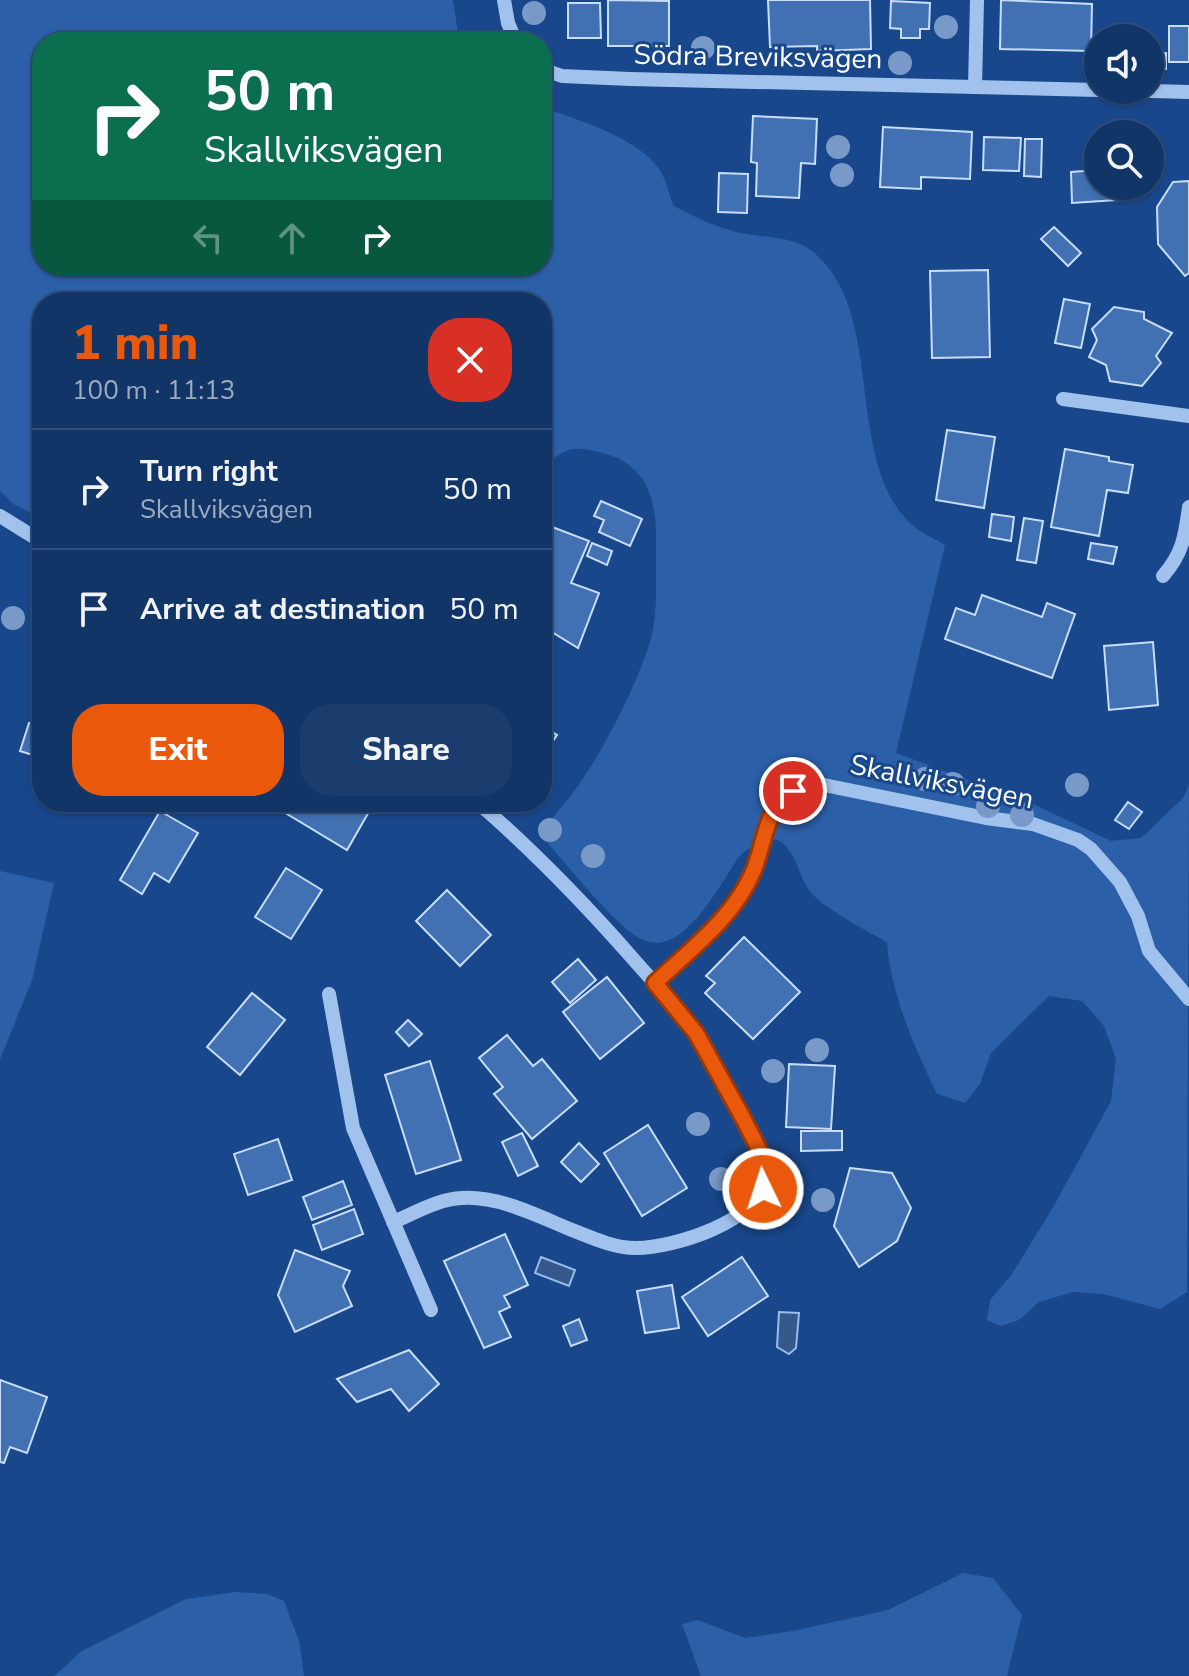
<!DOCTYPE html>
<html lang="en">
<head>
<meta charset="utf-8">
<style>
  body { margin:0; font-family:"Nunito Sans",sans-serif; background:#1b3d6e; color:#f1f3f6; height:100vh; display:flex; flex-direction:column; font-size:30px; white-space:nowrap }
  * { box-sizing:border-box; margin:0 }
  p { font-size:26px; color:#9cabc0 }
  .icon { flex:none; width:44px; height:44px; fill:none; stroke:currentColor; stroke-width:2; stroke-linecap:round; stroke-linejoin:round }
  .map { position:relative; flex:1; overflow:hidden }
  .side { position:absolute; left:32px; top:292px; width:520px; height:520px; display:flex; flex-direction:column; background:#123568; border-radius:32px; box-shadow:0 2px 6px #0004,0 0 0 2px #31507c }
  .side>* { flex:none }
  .guide { position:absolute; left:32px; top:32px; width:520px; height:244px; border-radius:32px; box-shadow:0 2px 6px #0004,0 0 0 2px #31507c; background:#0b6e4f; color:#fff; overflow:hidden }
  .controls { position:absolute; left:1084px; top:24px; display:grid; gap:16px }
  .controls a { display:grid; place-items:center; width:80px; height:80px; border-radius:50%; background:#123568; box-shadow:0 2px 6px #0004,0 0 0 2px #31507c; font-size:40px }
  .pin { position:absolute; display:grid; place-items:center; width:68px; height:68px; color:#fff; margin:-34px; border:4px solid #fff; border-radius:50%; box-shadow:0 2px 8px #0007 }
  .me { position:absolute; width:88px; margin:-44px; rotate:356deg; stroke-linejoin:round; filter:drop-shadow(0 0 6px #0008) }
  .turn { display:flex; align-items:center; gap:28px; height:168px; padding:0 40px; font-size:36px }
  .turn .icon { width:104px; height:104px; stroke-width:2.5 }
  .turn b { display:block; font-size:56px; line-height:68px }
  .lanes { display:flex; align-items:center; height:76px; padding:0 40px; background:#0003; justify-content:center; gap:40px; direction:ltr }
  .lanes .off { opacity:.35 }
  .round { display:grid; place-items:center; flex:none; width:84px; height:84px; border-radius:32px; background:#1b3d6e }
  .overview { display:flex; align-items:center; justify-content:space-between; height:136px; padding:0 40px }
  h1 { font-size:48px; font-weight:800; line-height:60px; color:#ea580c }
  .button { display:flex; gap:16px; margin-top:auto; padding:16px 40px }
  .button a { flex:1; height:92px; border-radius:32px; background:#ea580c; color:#fff; font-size:32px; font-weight:800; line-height:92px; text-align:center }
  .button a+a { background:#1b3d6e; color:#f1f3f6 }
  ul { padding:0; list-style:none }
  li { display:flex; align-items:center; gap:24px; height:120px; padding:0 40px; border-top:2px solid #31507c }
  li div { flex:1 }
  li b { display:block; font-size:30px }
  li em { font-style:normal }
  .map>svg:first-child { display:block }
  .green { fill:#2b60a9 }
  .water { fill:#36588a; stroke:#95bdf0; stroke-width:2 }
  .building { fill:#4170b3; stroke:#c8ddfa; stroke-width:2 }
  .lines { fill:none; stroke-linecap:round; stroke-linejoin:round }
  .minor { stroke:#a2c2ee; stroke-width:14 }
  .tree { fill:#799ac8 }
  .route-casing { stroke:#983908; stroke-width:20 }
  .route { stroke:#ea580c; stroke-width:14 }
  .labels { text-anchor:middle; stroke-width:6; stroke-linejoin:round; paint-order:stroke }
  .street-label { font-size:28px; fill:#fff; stroke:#18478b }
</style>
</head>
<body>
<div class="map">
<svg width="1189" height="1676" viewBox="0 0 1189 1676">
  <rect width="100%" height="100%" fill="#18478b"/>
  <!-- green -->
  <g class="green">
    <path d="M0,0H453L458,33L463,42H42V266H542V107C578,120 637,137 660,170C666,180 669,195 674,206C694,217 714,226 736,232C761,238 791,235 812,251C887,311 843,456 909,522C918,532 934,538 945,545L896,753L1031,803L1111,841L1141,838L1183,798L1189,785L1187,1292L1160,1309L1103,1294L1073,1292L1039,1302L1019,1320L1001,1326L987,1320L990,1300L1012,1274L1055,1204L1111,1101L1116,1059L1104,1026L1082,1001L1049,996L991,1053L980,1084L965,1103L937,1094C914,1046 891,995 887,942C867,931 821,907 809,890C797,872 796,849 776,839C736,849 741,856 719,888C706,907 686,937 663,942C655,944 646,941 639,938C613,923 567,865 546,841C545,822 561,809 572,794C600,757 630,698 646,654C660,619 655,581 656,544C657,506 650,468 609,455C575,445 569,446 542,467V302H42V518L15,505L0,491Z"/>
    <polygon points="0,871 54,883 32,980 0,1060"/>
    <polygon points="963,1573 993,1578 1022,1615 1007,1676 701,1676 682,1624 698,1620 745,1638 793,1631 888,1610"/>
    <polygon points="235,1592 267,1594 284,1601 299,1641 304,1676 54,1676 82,1651 186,1599"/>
  </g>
  <!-- water -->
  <g class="water">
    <polygon points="541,1257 575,1270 569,1286 535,1273"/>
    <polygon points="779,1312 799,1313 796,1348 789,1354 777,1347"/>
  </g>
  <!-- building -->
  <g class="building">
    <polygon points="608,0 669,1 669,46 608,46"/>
    <polygon points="768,0 870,0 871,49 817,51 817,46 770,47"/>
    <polygon points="1001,0 1092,4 1091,51 1000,49"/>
    <polygon points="891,1 930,3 929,29 920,29 920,38 901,38 901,29 890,28"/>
    <polygon points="568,3 600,3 601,38 568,38"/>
    <rect x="1169" y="26" width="20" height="36"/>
    <polygon points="1166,53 1166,69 1150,69 1150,54"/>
    <polygon points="753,116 817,119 815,164 801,163 799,198 756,196 757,163 751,162"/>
    <polygon points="883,127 972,132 970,179 921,177 921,189 880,187"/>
    <polygon points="984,137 1021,138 1019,171 983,170"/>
    <polygon points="1025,139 1042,139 1041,177 1024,176"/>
    <polygon points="1098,170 1098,186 1117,186 1117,200 1072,203 1071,172"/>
    <polygon points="719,173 748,174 747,213 718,212"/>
    <polygon points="1189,181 1189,273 1185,276 1158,244 1157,207 1173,182"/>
    <polygon points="1054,227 1081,253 1068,266 1041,239"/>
    <polygon points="988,270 990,357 932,358 930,271"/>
    <polygon points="1064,299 1090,304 1081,348 1055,343"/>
    <polygon points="1114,307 1144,312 1144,319 1172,333 1156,356 1161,363 1142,386 1110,381 1106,365 1089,357 1097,340 1092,329"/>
    <polygon points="947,430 995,437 984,508 936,500"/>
    <polygon points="1065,449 1109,457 1109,461 1133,465 1128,493 1107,490 1099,536 1051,527"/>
    <polygon points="601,501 642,519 630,546 599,532 604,520 594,516"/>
    <polygon points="992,514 1014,517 1011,541 989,537"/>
    <polygon points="1024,518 1043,521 1036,563 1017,560"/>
    <polygon points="547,525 589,541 571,583 599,593 578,648 542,626 542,536"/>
    <polygon points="592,543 612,551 607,565 587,556"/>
    <polygon points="1091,543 1117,547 1113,564 1088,559"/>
    <polygon points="982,595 1042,617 1047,603 1075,614 1052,678 945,639 956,608 975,615"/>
    <polygon points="1153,642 1158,705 1109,710 1104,646"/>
    <polygon points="29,723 42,728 42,758 20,751"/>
    <polygon points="542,725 557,735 542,758"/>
    <polygon points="288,802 373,802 374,803 347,850 282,811"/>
    <polygon points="1128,802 1142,812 1129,829 1115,820"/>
    <polygon points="160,811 198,833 169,882 154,873 142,894 120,880"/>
    <polygon points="286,868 322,890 291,939 255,917"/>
    <polygon points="447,890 491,935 460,966 416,921"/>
    <polygon points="744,937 800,992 753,1039 705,993 715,983 706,976"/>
    <polygon points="578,959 596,980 570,1003 552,982"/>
    <polygon points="607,977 644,1023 600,1059 563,1012"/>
    <polygon points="252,993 285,1020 240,1075 207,1047"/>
    <polygon points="408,1020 422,1034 409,1046 396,1032"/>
    <polygon points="507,1035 533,1066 542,1059 577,1101 532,1139 494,1094 503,1087 479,1058"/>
    <polygon points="430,1061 461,1160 416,1174 385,1075"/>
    <polygon points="789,1064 835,1066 831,1129 786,1127"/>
    <polygon points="648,1125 687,1188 642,1216 604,1153"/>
    <polygon points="801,1131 842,1131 842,1150 801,1151"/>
    <polygon points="522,1133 538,1166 518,1176 502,1142"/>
    <polygon points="278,1139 292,1180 248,1195 234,1154"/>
    <polygon points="579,1143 599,1164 581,1182 561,1162"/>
    <polygon points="850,1168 892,1173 911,1208 897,1241 859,1267 834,1226"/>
    <polygon points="343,1181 352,1205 312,1220 303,1197"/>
    <polygon points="354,1209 363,1234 322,1250 313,1225"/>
    <polygon points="505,1234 528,1285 504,1296 510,1307 499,1312 511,1337 484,1348 444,1261"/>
    <polygon points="295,1250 350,1271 343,1286 352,1306 295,1332 278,1295"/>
    <polygon points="742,1257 768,1296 708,1336 682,1297"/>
    <polygon points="672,1285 679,1328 645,1333 637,1291"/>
    <polygon points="579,1319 587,1340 571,1346 563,1326"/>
    <polygon points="409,1350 439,1384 409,1411 391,1389 357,1402 337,1379"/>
    <polygon points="0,1380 47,1397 27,1453 10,1447 4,1463 0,1462"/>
  </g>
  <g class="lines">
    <!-- minor -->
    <g class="minor">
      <polyline points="504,0 508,23 516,42"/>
      <polyline points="542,69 562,76 630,79 1098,90"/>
      <polyline points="975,87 977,0"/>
      <polyline points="1115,90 1189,92"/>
      <polyline points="1063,399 1189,416"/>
      <polyline points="0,516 42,542"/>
      <path d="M1163,576C1183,553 1185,536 1189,507"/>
      <path d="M655,983C689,951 727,919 750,877C764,853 761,817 783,797C794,787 809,785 824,785L986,818L1033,824L1078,840L1091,849L1120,882L1138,916L1149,951L1189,999"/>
      <polyline points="329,994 353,1128 431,1310"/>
      <path d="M393,1222C415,1213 438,1199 462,1198C500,1196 538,1216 572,1230C592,1238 614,1248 636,1248C673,1248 762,1221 766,1177C768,1155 751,1134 742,1116C728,1089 714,1062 697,1036C680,1009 656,985 635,961C586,905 534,851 477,802"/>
    </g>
  </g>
  <!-- trees -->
  <g class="tree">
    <circle cx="534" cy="13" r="12"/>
    <circle cx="946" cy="27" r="12"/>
    <circle cx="703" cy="48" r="12"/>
    <circle cx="900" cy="63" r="12"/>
    <circle cx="838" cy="147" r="12"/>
    <circle cx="842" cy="175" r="12"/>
    <circle cx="13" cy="618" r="12"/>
    <circle cx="925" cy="779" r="12"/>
    <circle cx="953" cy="784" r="12"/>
    <circle cx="1077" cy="785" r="12"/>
    <circle cx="988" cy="806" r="12"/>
    <circle cx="1022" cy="815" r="12"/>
    <circle cx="550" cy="830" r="12"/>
    <circle cx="593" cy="856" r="12"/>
    <circle cx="817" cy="1050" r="12"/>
    <circle cx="773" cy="1071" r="12"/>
    <circle cx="698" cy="1124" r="12"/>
    <circle cx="721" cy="1179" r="12"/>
    <circle cx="823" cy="1200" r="12"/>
  </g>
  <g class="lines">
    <defs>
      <path id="route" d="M763,1189L766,1176L764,1159L743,1118L696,1033L655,983C689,951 734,917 753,872C765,844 764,809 793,791"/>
    </defs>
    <!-- route casing -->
    <use href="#route" class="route-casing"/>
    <!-- route -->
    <use href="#route" class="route"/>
  </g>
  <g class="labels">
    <!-- street labels -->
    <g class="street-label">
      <text transform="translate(758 56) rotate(1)" y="10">Södra Breviksvägen</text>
      <text transform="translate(942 781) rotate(11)" y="10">Skallviksvägen</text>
    </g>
  </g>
</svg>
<div class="controls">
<a><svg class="icon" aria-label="sound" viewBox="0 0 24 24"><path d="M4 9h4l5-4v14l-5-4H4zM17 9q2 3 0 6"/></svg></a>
<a><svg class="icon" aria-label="search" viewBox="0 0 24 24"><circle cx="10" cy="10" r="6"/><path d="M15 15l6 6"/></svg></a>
</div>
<div class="pin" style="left:793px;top:791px;background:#d93025"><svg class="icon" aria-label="arrive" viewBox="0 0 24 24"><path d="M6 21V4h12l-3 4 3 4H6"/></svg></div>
<svg class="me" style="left:763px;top:1189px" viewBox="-20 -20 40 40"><circle r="17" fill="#ea580c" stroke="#fff" stroke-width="3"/><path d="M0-11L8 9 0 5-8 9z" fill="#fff"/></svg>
<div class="guide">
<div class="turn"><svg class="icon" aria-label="right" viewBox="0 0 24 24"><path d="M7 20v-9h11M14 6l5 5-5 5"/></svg><div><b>50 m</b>Skallviksvägen</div></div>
<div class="lanes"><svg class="icon off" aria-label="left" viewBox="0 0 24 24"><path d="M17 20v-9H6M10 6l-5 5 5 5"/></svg><svg class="icon off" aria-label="ahead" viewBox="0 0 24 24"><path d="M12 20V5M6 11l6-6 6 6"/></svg><svg class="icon" aria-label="right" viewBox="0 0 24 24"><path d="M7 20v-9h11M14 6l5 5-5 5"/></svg></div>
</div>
<section class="side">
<div class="overview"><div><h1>1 min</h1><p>100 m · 11:13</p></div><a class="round" style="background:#d93025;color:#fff"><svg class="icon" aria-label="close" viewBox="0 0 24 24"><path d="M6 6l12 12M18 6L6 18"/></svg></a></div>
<ul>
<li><svg class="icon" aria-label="right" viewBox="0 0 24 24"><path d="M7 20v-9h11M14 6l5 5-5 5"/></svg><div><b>Turn right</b><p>Skallviksvägen</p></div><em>50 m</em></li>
<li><svg class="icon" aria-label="arrive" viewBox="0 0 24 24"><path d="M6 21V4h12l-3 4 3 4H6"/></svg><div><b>Arrive at destination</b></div><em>50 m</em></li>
</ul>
<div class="button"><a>Exit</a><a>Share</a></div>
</section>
</div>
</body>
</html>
